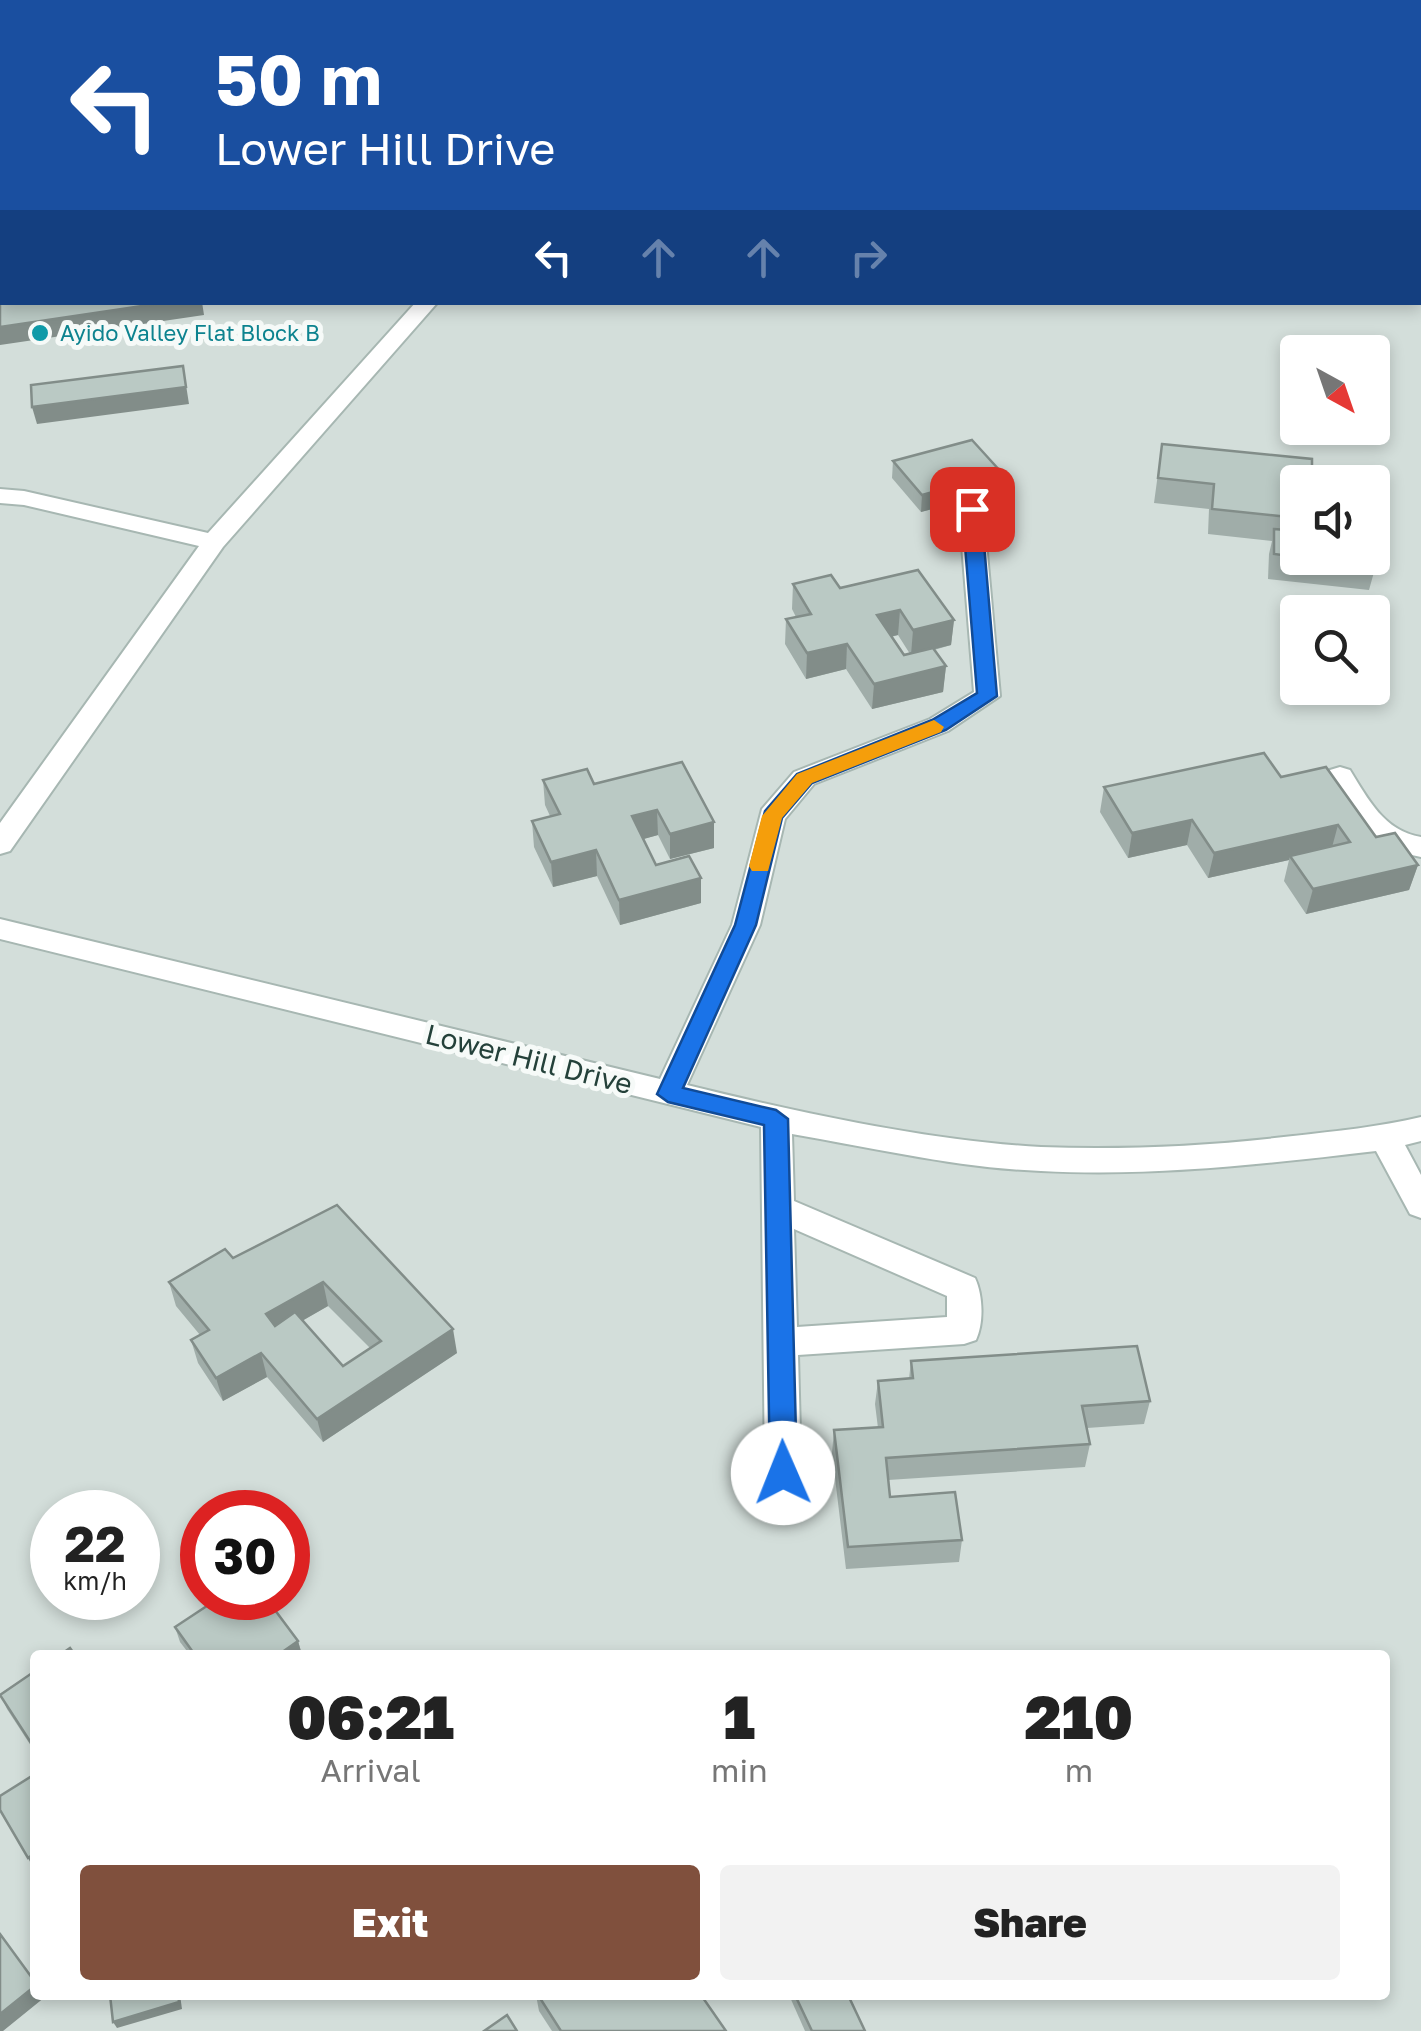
<!DOCTYPE html>
<html lang="en">
<head>
<meta charset="utf-8">
<style>
  body { margin:0; font-family:"Golos Text",sans-serif; background:#f2f2f2; color:#222; height:100vh; display:flex; flex-direction:column; font-size:38px; white-space:nowrap }
  * { box-sizing:border-box; margin:0 }
  p { font-size:32px; color:#767676 }
  .icon { flex:none; width:55px; height:55px; fill:none; stroke:currentColor; stroke-width:2; stroke-linecap:round; stroke-linejoin:round }
  .map { position:relative; flex:1; overflow:hidden }
  .panel { position:absolute; left:30px; top:1650px; width:1360px; height:350px; display:flex; flex-direction:column; background:#fff; border-radius:10px; box-shadow:0 5px 15px #0003 }
  .panel>* { flex:none }
  .top-card { position:absolute; left:0px; top:0px; width:1422px; height:305px; box-shadow:0 5px 15px #0003; background:#1a4fa0; color:#fff; overflow:hidden }
  .needle { width:65px; rotate:140deg }
  .fabs { position:absolute; left:1280px; top:335px; display:grid; gap:20px }
  .fabs a { display:grid; place-items:center; width:110px; height:110px; border-radius:10px; background:#fff; box-shadow:0 5px 15px #0003; font-size:50px }
  .speed { position:absolute; left:30px; top:1490px; display:flex; gap:20px; font-size:50px; font-weight:700; text-align:center }
  .speed>* { display:grid; place-content:center; width:130px; height:130px; border-radius:50%; background:#fff; box-shadow:0 5px 15px #0003; line-height:1 }
  .speed small { font-size:25px; font-weight:400 }
  .speed .limit { border:15px solid #d22; background:#fff; color:#111 }
  .pin { position:absolute; display:grid; place-items:center; width:85px; height:85px; color:#fff; margin:-42px; border-radius:20px; box-shadow:0 5px 15px #0006 }
  .me { position:absolute; width:110px; margin:-55px; rotate:359deg; stroke-linejoin:round; filter:drop-shadow(0 0 8px #0008) }
  .turn { display:flex; align-items:center; gap:35px; height:210px; padding:0 50px; font-size:45px }
  .turn .icon { width:130px; height:130px; stroke-width:2.5 }
  .turn b { display:block; font-size:70px; line-height:85px }
  .lanes { display:flex; align-items:center; height:95px; padding:0 50px; background:#0003; justify-content:center; gap:50px; direction:ltr }
  .lanes .off { opacity:.35 }
  .eta { display:flex; justify-content:space-evenly; align-items:center; height:170px; text-align:center }
  .eta b { font-size:60px; font-weight:800; line-height:70px }
  .action { display:flex; gap:20px; margin-top:auto; padding:20px 50px }
  .action a { flex:1; height:115px; border-radius:10px; background:#80503d; color:#fff; font-size:40px; font-weight:800; line-height:115px; text-align:center }
  .action a+a { background:#f2f2f2; color:#222 }
  .map>svg:first-child { display:block }
  .built { fill:#d3deda; fill-rule:evenodd }
  .lines { fill:none; stroke-linecap:round; stroke-linejoin:round }
  .minor-casing { stroke:#a7b7b2; stroke-width:4 }
  .minor { fill:#fff; fill-rule:evenodd }
  .wall { fill:#a0ada9; fill-rule:evenodd }
  .shaded-wall { fill:#828d89 }
  .building { fill:#bac9c4; stroke:#828d89; stroke-width:2.5; fill-rule:evenodd }
  .route { fill:#1a73e8; stroke:#114b97; stroke-width:2.5 }
  .slow { fill:#f59e0b }
  .culture-dot { fill:#0f9aa8; stroke:#f6faf8; stroke-width:4 }
  .labels { text-anchor:middle; stroke-width:10; stroke-linejoin:round; paint-order:stroke }
  .far-culture-label { font-size:22px; fill:#0d838f; stroke:#f6faf8; text-anchor:start }
  .street-label { font-size:28px; fill:#24413a; stroke:#f6faf8 }
</style>
</head>
<body>
<div class="map">
<svg width="1421" height="2031" viewBox="0 0 1421 2031">
  <rect width="100%" height="100%" fill="#e5eeeb"/>
  <!-- built -->
  <path class="built" d="M0,0H1421V2031H0ZM2,2H1420V302H2ZM1298,352H1372V428H1298ZM1298,482H1372V558H1298ZM1298,612H1372V688H1298ZM52,1512H138V1598H52ZM202,1512H288V1598H202ZM35,1655H1385V1995H35Z"/>
  <g class="lines">
    <defs>
      <g id="minor">
        <polygon points="479,0 498,0 499,2 481,2"/>
        <polygon points="2,75 2,88 0,89 0,76"/>
        <polygon points="416,302 438,302 223,547 10,851 0,854 0,823 199,546 24,505 0,503 0,489 24,491 208,533"/>
        <path d="M971,502L983,509L1000,696L948,731L814,784L785,819L760,925L687,1085C797,1112 929,1141 1041,1147C1125,1150 1210,1146 1293,1136C1336,1131 1379,1127 1421,1117V1141L1405,1145L1421,1175V1218L1410,1214L1376,1151C1265,1164 1154,1177 1041,1171C958,1168 874,1148 792,1134L794,1201L975,1278C983,1295 984,1323 976,1340L964,1344L798,1355L801,1473L796,1484L783,1488L770,1484L765,1473L761,1127L0,939V919L660,1079L732,925L762,809L794,772L930,719L974,692L959,509ZM794,1229L947,1296V1317L797,1327Z"/>
        <path d="M1340,767L1350,770C1368,799 1384,831 1421,837V857C1371,848 1350,818 1326,776L1330,770Z"/>
      </g>
    </defs>
    <!-- minor casing -->
    <use href="#minor" class="minor-casing"/>
    <!-- minor -->
    <use href="#minor" class="minor"/>
  </g>
  <!-- wall -->
  <g class="wall">
    <polygon points="1162,444 1298,482 1298,558 1376,565 1369,590 1268,579 1269,554 1272,541 1208,534 1209,509 1154,503"/>
    <polygon points="893,461 1002,473 1000,491 921,512 892,478"/>
    <path d="M793,584L840,588L954,620L951,645L934,650L946,666L943,692L872,709L846,669L806,679L785,644L786,619L796,617L792,609ZM898,635L910,654L904,655L891,637Z"/>
    <polygon points="1281,777 1376,837 1418,865 1409,890 1306,914 1284,881 1289,860 1208,878 1187,845 1128,858 1100,812 1104,787"/>
    <polygon points="543,780 594,784 714,822 714,848 670,859 658,835 643,839 656,865 701,878 701,903 620,925 597,876 553,887 534,847 532,821 550,816 545,805"/>
    <path d="M337,1205L457,1353L323,1442L267,1377L223,1401L198,1363L191,1340L200,1335L176,1306L169,1282L233,1258ZM328,1306L370,1348L343,1366L302,1321Z"/>
    <polygon points="911,1361 1150,1401 1144,1424 1087,1428 1090,1444 1085,1467 888,1480 890,1497 962,1540 959,1562 846,1569 832,1453 834,1430 878,1428 875,1404 878,1381 909,1379"/>
    <polygon points="175,1627 298,1641 302,1655 190,1655 180,1642"/>
    <polygon points="35,1671 35,1752 7,1709 0,1694"/>
    <polygon points="536,1995 701,1995 726,2031 552,2031 539,2011"/>
    <polygon points="789,1995 848,1995 865,2031 805,2031"/>
  </g>
  <!-- shaded-wall -->
  <g class="shaded-wall">
    <polygon points="169,302 202,302 204,315 0,345 0,327"/>
    <polygon points="183,366 189,404 37,424 32,407"/>
    <polygon points="1002,473 1000,491 921,512 922,495"/>
    <polygon points="900,610 898,635 875,640 877,615"/>
    <polygon points="954,620 951,645 911,655 913,630"/>
    <polygon points="847,644 846,669 806,679 807,653"/>
    <polygon points="946,666 943,692 872,709 874,684"/>
    <polygon points="657,810 658,835 633,842 632,816"/>
    <polygon points="1192,820 1187,845 1128,858 1132,833"/>
    <polygon points="714,822 714,848 670,859 670,834"/>
    <polygon points="1338,825 1331,851 1290,856 1289,860 1208,878 1214,853"/>
    <polygon points="596,850 597,876 553,887 551,862"/>
    <polygon points="1418,865 1409,890 1306,914 1313,889"/>
    <polygon points="701,878 701,903 620,925 619,900"/>
    <polygon points="323,1282 328,1306 272,1338 266,1314"/>
    <polygon points="453,1329 457,1353 323,1442 317,1419"/>
    <polygon points="261,1353 267,1377 223,1401 216,1378"/>
    <polygon points="298,1641 302,1655 278,1655"/>
    <polygon points="35,1853 35,1871 28,1858"/>
    <polygon points="35,1986 35,1995 43,1995 45,1997 3,2031 0,2031 0,2014"/>
    <polygon points="178,1995 180,1995 182,2009 117,2028 113,2022"/>
  </g>
  <!-- building -->
  <g class="building">
    <polygon points="8,302 169,302 0,327 0,304"/>
    <polygon points="183,366 186,387 32,407 31,385"/>
    <polygon points="972,440 1002,473 922,495 893,461"/>
    <polygon points="1162,444 1312,459 1312,478 1356,482 1298,482 1298,518 1212,509 1214,484 1158,478"/>
    <polygon points="1274,529 1298,531 1298,557 1274,554"/>
    <polygon points="1372,539 1376,540 1376,565 1304,558 1372,558"/>
    <polygon points="918,570 954,620 913,630 900,610 877,615 904,655 933,648 946,666 874,684 847,644 807,653 786,619 811,614 793,584 831,575 840,588"/>
    <polygon points="1264,753 1281,777 1326,767 1376,837 1395,833 1418,865 1313,889 1290,856 1350,842 1338,825 1214,853 1192,820 1132,833 1104,787"/>
    <polygon points="682,762 714,822 670,834 657,810 632,816 656,865 689,856 701,878 619,900 596,850 551,862 532,821 560,814 543,780 587,769 594,784"/>
    <path d="M337,1205L453,1329L317,1419L261,1353L216,1378L191,1340L209,1330L169,1282L225,1249L233,1258ZM323,1282L381,1341L343,1366L295,1312L275,1326L266,1314Z"/>
    <polygon points="1137,1346 1150,1401 1082,1406 1090,1444 886,1458 890,1497 955,1492 962,1540 848,1547 834,1430 883,1427 878,1381 913,1378 911,1361"/>
    <polygon points="219,1598 266,1598 298,1641 278,1655 195,1655 175,1627"/>
    <polygon points="70,1648 75,1655 60,1655"/>
    <polygon points="35,1671 35,1749 0,1695"/>
    <polygon points="35,1774 35,1853 28,1858 0,1810 0,1796"/>
    <polygon points="0,1934 35,1982 35,1986 0,2014"/>
    <polygon points="110,1995 178,1995 179,2002 113,2022"/>
    <polygon points="538,1995 701,1995 726,2031 561,2031"/>
    <polygon points="795,1995 848,1995 865,2031 812,2031"/>
    <polygon points="507,2015 517,2031 484,2031"/>
  </g>
  <!-- route -->
  <polygon class="route" points="972,503 981,509 997,696 946,730 812,783 782,818 756,925 683,1088 776,1110 788,1119 797,1473 793,1481 783,1485 774,1481 770,1473 764,1125 668,1102 657,1094 735,925 765,811 797,774 932,720 977,693 962,509"/>
  <!-- slow -->
  <polygon class="slow" points="934,720 944,727 941,732 812,783 782,818 768,871 752,871 749,866 762,816 797,774"/>
  <!-- markers -->
  <circle class="culture-dot" cx="40" cy="333" r="10"/>
  <g class="labels">
    <!-- far-culture labels -->
    <g class="far-culture-label">
      <text x="60" y="341">Ayido Valley Flat Block B</text>
    </g>
    <!-- street labels -->
    <g class="street-label">
      <text transform="translate(529 1059) rotate(14)" y="10">Lower Hill Drive</text>
    </g>
  </g>
</svg>
<div class="fabs">
<a><svg class="needle" viewBox="-14 -14 28 28"><path d="M0-13l5 13h-10z" fill="#e53935"/><path d="M0 13l5-13h-10z" fill="#767676"/></svg></a>
<a><svg class="icon" aria-label="sound" viewBox="0 0 24 24"><path d="M4 9h4l5-4v14l-5-4H4zM17 9q2 3 0 6"/></svg></a>
<a><svg class="icon" aria-label="search" viewBox="0 0 24 24"><circle cx="10" cy="10" r="6"/><path d="M15 15l6 6"/></svg></a>
</div>
<div class="speed"><div>22<small>km/h</small></div><div class="limit">30</div></div>
<div class="pin" style="left:972px;top:509px;background:#d93025"><svg class="icon" aria-label="arrive" viewBox="0 0 24 24"><path d="M6 21V4h12l-3 4 3 4H6"/></svg></div>
<svg class="me" style="left:783px;top:1473px" viewBox="-20 -20 40 40"><circle r="19" fill="#fff"/><path d="M0-13L10 11 0 6-10 11z" fill="#1a73e8"/></svg>
<div class="top-card">
<div class="turn"><svg class="icon" aria-label="left" viewBox="0 0 24 24"><path d="M17 20v-9H6M10 6l-5 5 5 5"/></svg><div><b>50 m</b>Lower Hill Drive</div></div>
<div class="lanes"><svg class="icon" aria-label="left" viewBox="0 0 24 24"><path d="M17 20v-9H6M10 6l-5 5 5 5"/></svg><svg class="icon off" aria-label="ahead" viewBox="0 0 24 24"><path d="M12 20V5M6 11l6-6 6 6"/></svg><svg class="icon off" aria-label="ahead" viewBox="0 0 24 24"><path d="M12 20V5M6 11l6-6 6 6"/></svg><svg class="icon off" aria-label="right" viewBox="0 0 24 24"><path d="M7 20v-9h11M14 6l5 5-5 5"/></svg></div>
</div>
<section class="panel">
<div class="eta">
<div><b>06:21</b><p>Arrival</p></div>
<div><b>1</b><p>min</p></div>
<div><b>210</b><p>m</p></div>
</div>
<div class="action"><a>Exit</a><a>Share</a></div>
</section>
</div>
</body>
</html>
